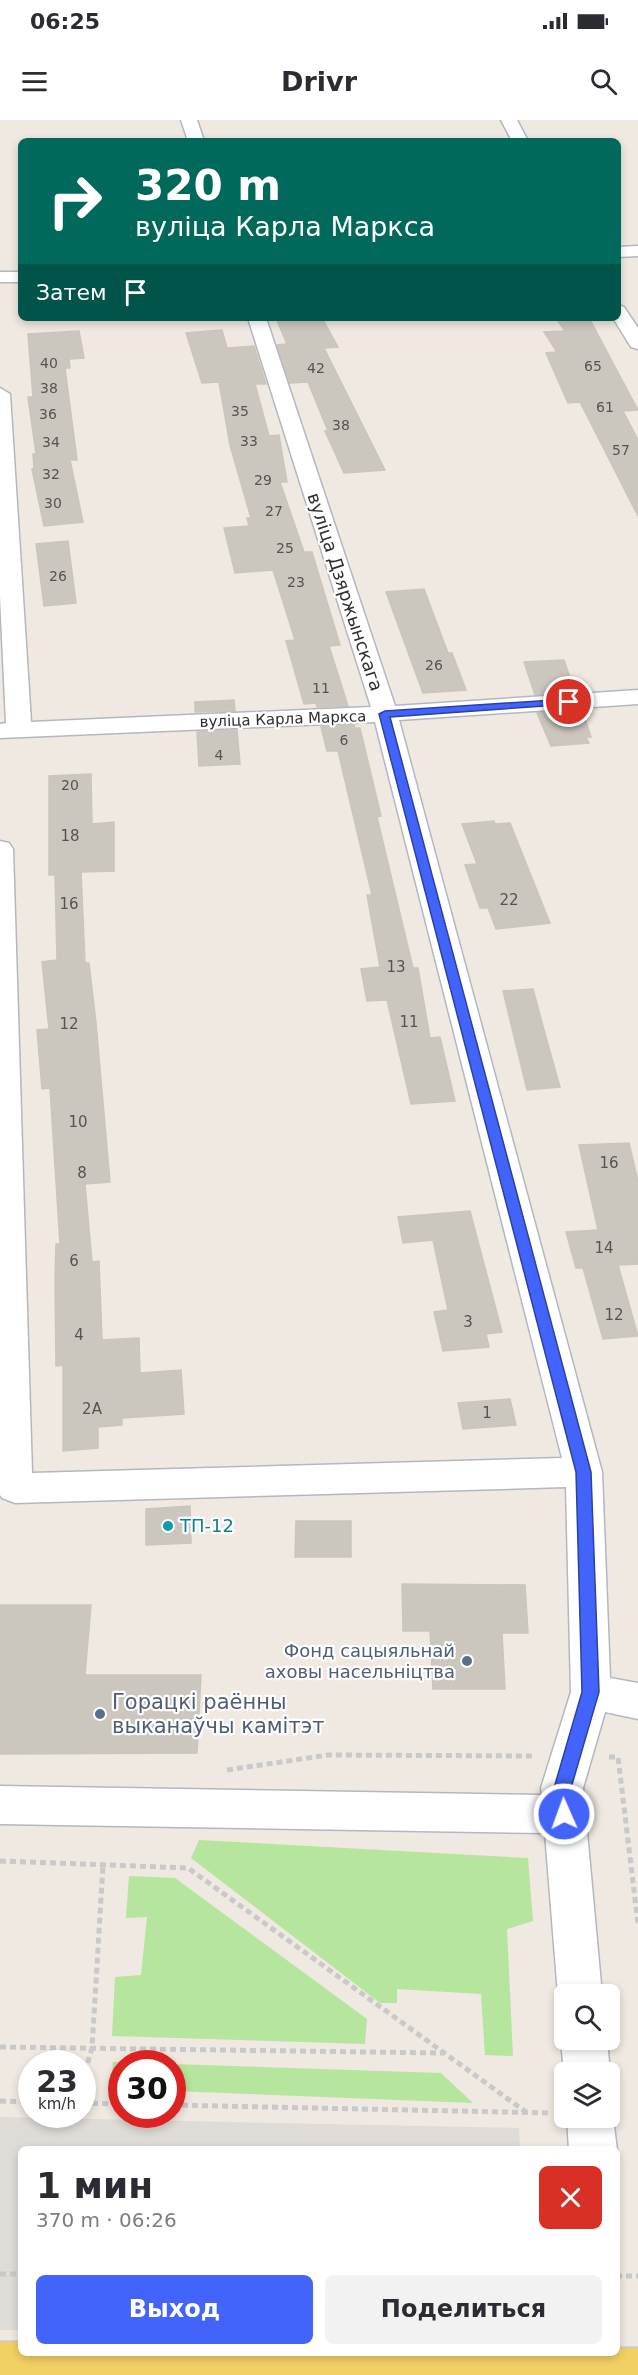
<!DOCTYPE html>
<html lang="ru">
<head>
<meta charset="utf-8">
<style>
  body { margin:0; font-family:"DejaVu Sans",sans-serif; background:#f2f2f3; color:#2b2b33; height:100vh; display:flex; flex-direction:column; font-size:22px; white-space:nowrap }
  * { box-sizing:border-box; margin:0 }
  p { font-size:20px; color:#7c7c81 }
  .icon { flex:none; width:33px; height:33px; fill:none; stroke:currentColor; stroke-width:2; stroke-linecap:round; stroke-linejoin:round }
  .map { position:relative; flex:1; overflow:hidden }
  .panel { position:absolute; left:18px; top:2026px; width:602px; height:210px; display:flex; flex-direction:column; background:#fff; border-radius:9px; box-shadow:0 3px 9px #0003 }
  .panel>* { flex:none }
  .banner { position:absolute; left:18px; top:18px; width:603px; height:183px; border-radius:9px; box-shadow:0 3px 9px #0003; background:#00695c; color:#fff; overflow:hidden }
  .controls { position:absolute; left:554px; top:1864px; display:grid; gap:12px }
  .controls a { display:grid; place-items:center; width:66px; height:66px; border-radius:9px; background:#fff; box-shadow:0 3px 9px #0003; font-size:30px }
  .speed { position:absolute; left:18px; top:1930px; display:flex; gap:12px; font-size:30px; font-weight:700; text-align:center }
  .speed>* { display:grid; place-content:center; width:78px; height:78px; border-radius:50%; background:#fff; box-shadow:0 3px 9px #0003; line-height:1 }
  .speed small { font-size:15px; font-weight:400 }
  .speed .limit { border:9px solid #d22; background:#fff; color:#111 }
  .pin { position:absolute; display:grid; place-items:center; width:51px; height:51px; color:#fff; margin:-26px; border:3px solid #fff; border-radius:50%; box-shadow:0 2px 6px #0007 }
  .me { position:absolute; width:66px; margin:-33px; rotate:358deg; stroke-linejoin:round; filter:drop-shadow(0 0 4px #0008) }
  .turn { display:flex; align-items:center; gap:21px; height:126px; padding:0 18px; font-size:27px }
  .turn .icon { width:78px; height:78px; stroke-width:2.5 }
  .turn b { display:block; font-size:42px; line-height:51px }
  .then { display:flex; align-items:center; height:57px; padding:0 18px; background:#0003; gap:12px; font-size:22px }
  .round { display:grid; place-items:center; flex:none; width:63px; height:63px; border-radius:9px; background:#f2f2f3 }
  .summary { display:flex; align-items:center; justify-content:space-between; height:102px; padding:0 18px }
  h1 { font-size:36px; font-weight:700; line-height:45px }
  .primary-button { display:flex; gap:12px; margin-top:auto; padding:12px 18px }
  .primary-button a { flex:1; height:69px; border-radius:9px; background:#4264fb; color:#fff; font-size:24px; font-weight:700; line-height:69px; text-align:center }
  .primary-button a+a { background:#f2f2f3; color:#2b2b33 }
  .status { display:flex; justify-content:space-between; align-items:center; height:42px; padding:0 30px; background:#fff; direction:ltr }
  .status svg { height:16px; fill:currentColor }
  header { display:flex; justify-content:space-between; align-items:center; height:78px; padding:0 18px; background:#fff; font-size:27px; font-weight:700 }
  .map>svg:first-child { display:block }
  .green { fill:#b6e59e }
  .plaza { fill:#dfdcd8 }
  .building { fill:#cbc7bf; stroke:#cbc5ba; stroke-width:1.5 }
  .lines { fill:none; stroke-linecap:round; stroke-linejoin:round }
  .minor-casing { stroke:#b4b7c1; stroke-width:3 }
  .major-casing { stroke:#c9c9c9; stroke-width:3 }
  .path { stroke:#c9c9c9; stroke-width:5; stroke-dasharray:6 4; stroke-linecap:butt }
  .minor { fill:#fff; fill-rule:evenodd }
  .major { fill:#f2d163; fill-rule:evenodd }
  .route { fill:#4264fb; stroke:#2b41a3; stroke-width:1.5 }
  .culture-dot { fill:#0f9aa8; stroke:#fff; stroke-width:2 }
  .service-dot { fill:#5c6f8a; stroke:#fff; stroke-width:2 }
  .labels { text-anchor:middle; stroke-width:4.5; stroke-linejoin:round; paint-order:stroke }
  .far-number-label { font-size:14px; fill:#555452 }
  .far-street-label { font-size:15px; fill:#2e2e2e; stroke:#fff }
  .number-label { font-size:15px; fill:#555452 }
  .street-label { font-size:18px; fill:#2e2e2e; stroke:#fff }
  .culture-label { font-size:18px; fill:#0d838f; stroke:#fff; text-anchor:start }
  .service-label { font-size:18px; fill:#4e5e75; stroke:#fff; text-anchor:end }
  .near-service-label { font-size:21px; fill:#4e5e75; stroke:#fff; text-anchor:start }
</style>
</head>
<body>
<div class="status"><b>06:25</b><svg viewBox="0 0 49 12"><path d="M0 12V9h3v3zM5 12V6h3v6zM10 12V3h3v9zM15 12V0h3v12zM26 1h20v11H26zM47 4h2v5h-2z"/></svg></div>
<header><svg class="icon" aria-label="menu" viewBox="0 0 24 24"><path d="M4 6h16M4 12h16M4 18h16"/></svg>Drivr<svg class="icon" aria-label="search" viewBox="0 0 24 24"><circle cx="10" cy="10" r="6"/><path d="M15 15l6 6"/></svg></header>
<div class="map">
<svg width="638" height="2255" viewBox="0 0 638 2255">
  <rect width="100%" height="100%" fill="#efe9e1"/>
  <!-- green -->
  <g class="green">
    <polygon points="199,1720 528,1738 533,1801 507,1809 513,1936 485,1935 481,1874 397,1869 397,1883 380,1883 191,1738"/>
    <polygon points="129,1756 175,1758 367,1899 365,1924 112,1916 115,1857 141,1855 147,1797 126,1798"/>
    <polygon points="113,1942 441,1953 473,1983 173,1971 172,1944 122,1944 121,1969 111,1969"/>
  </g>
  <!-- plaza -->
  <polygon class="plaza" points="0,1997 519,2008 520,2029 21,2030 21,2210 0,2210"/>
  <!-- building -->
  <g class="building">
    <polygon points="276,198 322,198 338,227 324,228 385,350 344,353 325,311 328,311 308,262 290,263 277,225 287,224"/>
    <polygon points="556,198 589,198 638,290 623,291 638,320 638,396 580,282 568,283 546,233 557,232 544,212 565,211"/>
    <polygon points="222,210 227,228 254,226 266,264 255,264 269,316 279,315 287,362 280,362 304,432 312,432 340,525 329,526 348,586 317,587 316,583 304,584 286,521 295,520 273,450 235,453 224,408 249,406 247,398 251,398 230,325 219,262 202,263 186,213"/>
    <polygon points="79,211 84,238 69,239 70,248 65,248 77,340 70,340 83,402 44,406 32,349 34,349 33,334 36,334 28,277 33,277 28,214"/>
    <polygon points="68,421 76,483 44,486 36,424"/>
    <polygon points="424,469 448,533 452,533 466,570 423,573 386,472"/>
    <polygon points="564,540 575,572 535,575 524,542"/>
    <polygon points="234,580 235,591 195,592 195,582"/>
    <polygon points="582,590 591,617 586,617 589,623 551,626 537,593"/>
    <polygon points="354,605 355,608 360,608 381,696 377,697 413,848 418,848 430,918 440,917 455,981 411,984 387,880 367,881 361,849 380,847 367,775 372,775 338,631 327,631 321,607"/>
    <polygon points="237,610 240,644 199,646 197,612"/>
    <polygon points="91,654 92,704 114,702 114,751 81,752 85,843 89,843 96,903 110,1062 85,1064 92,1142 99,1141 102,1220 139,1218 140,1253 181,1250 184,1294 122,1298 122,1305 98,1307 98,1328 63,1331 63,1245 56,1246 55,1158 56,1124 60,1124 50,968 42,969 37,910 49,909 42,842 57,840 55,755 49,755 49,656"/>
    <polygon points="494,701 495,704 510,703 550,803 496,809 488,788 480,788 465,745 477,744 462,704"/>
    <polygon points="533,869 544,910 560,967 527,970 503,871"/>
    <polygon points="629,1023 638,1061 638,1144 618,1145 638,1216 603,1219 583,1148 576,1148 566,1112 598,1110 579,1025"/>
    <polygon points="470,1091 502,1212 486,1214 489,1227 443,1231 434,1192 448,1190 433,1120 403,1123 398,1097"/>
    <polygon points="510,1279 516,1305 463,1309 458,1283"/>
    <polygon points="190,1386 191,1423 146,1425 146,1389"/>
    <polygon points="296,1401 351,1401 351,1437 295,1437"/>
    <polygon points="402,1464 525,1465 528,1513 502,1513 505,1569 433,1569 430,1511 403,1511"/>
    <polygon points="0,1485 91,1485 85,1555 201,1555 197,1633 0,1634"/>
  </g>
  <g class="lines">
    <defs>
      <g id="minor">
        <polygon points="181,0 197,0 204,21 188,21"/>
        <polygon points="501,0 517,0 528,21 512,21"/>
        <polygon points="638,126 638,136 618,137 618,127"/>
        <rect x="0" y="152" width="21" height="10"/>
        <polygon points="618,185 624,187 638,208 638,229 631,227 613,198 618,198"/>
        <polygon points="248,198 266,198 395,586 638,570 638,584 399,600 602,1352 610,1558 638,1563 638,1599 605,1592 583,1668 602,1875 564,1875 564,1890 558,1875 545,1713 0,1704 0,1666 542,1675 541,1668 571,1572 566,1367 15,1383 2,1378 0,1375 0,721 9,723 13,729 32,1353 562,1338 375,602 0,618 0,604 6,603 0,476 0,268 10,274 31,602 371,587"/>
        <polygon points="564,1914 564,1920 607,1920 610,1953 609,1955 609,1953 564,1953 561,1920"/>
        <polygon points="609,1988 613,1998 617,2030 569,2030 567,1998 609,1998"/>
      </g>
      <polygon id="major" points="0,2222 21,2222 21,2234 616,2234 616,2228 638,2228 638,2255 0,2255"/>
    </defs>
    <!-- minor casing -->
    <use href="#minor" class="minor-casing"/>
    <!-- major casing -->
    <use href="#major" class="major-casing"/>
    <!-- path -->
    <g class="path">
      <polyline points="609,1637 618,1637 638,1804"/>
      <polyline points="227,1650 328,1635 533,1636"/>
      <polyline points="0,1741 188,1748 526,1992"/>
      <polyline points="0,1927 443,1933"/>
      <polyline points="82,1962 92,1928 103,1745"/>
      <polyline points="0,1981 32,1982"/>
      <polyline points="82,1983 122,1984"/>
      <polyline points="172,1985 551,1993"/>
      <polyline points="0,2154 21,2154"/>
      <polyline points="616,2156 638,2156"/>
    </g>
    <!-- minor -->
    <use href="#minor" class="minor"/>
    <!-- major -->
    <use href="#major" class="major"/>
  </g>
  <!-- route -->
  <polygon class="route" points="569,579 573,580 573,584 390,597 591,1352 599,1572 571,1668 573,1694 571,1700 564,1702 558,1700 554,1668 582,1572 576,1352 379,594 385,591"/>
  <!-- markers -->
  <circle class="culture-dot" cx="168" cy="1406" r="6"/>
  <g class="service-dot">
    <circle cx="467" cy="1541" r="6"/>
    <circle cx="100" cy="1594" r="6"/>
  </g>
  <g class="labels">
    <!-- far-number labels -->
    <g class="far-number-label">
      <text x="49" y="248">40</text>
      <text x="593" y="251">65</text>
      <text x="316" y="253">42</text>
      <text x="49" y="273">38</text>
      <text x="605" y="292">61</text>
      <text x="240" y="296">35</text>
      <text x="48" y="299">36</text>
      <text x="341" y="310">38</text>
      <text x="249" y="326">33</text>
      <text x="51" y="327">34</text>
      <text x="621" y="335">57</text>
      <text x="51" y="359">32</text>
      <text x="263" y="365">29</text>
      <text x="53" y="388">30</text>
      <text x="274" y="396">27</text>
      <text x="285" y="433">25</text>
      <text x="58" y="461">26</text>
      <text x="296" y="467">23</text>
      <text x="434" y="550">26</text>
      <text x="321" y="573">11</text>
      <text x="344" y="625">6</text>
      <text x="219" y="640">4</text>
      <text x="70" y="670">20</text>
    </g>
    <!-- far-street labels -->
    <g class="far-street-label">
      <text transform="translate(283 599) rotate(-2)" y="5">вуліца Карла Маркса</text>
    </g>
    <!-- number labels -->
    <g class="number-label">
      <text x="70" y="721">18</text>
      <text x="509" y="785">22</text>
      <text x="69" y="789">16</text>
      <text x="396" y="852">13</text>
      <text x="409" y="907">11</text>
      <text x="69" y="909">12</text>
      <text x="78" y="1007">10</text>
      <text x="609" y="1048">16</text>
      <text x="82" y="1058">8</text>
      <text x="604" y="1133">14</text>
      <text x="74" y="1146">6</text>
      <text x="614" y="1200">12</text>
      <text x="468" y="1207">3</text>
      <text x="79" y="1220">4</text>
      <text x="92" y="1294">2А</text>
      <text x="487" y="1298">1</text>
    </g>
    <!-- street labels -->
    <g class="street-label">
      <text transform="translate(345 472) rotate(72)" y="6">вуліца Дзяржынскага</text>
    </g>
    <!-- culture labels -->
    <g class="culture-label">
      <text x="180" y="1412">ТП-12</text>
    </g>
    <!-- service labels -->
    <g class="service-label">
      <text x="455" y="1537">Фонд сацыяльнай<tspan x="455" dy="21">аховы насельніцтва</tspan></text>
    </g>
    <!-- near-service labels -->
    <g class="near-service-label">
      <text x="112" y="1589">Горацкі раённы<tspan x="112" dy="24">выканаўчы камітэт</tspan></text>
    </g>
  </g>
</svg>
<div class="controls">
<a><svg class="icon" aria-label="search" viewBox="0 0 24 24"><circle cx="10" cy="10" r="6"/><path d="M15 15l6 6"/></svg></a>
<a><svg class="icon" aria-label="layers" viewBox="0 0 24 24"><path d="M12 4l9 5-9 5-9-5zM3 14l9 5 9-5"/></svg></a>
</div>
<div class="speed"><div>23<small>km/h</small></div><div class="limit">30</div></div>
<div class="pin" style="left:569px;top:582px;background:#d93025"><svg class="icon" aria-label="arrive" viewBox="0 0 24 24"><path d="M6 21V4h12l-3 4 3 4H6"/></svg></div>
<svg class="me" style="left:564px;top:1694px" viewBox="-20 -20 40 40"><circle r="17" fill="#4264fb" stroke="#fff" stroke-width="3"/><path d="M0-11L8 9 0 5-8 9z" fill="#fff"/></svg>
<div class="banner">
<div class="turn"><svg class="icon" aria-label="right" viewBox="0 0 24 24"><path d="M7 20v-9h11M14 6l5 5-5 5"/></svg><div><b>320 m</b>вуліца Карла Маркса</div></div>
<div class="then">Затем<svg class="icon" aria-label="arrive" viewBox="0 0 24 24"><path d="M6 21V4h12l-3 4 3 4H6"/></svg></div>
</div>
<section class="panel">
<div class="summary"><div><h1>1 мин</h1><p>370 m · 06:26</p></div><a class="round" style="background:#d93025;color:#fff"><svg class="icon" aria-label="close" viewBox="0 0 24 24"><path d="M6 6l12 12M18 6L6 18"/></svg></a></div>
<div class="primary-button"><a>Выход</a><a>Поделиться</a></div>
</section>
</div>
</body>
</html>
